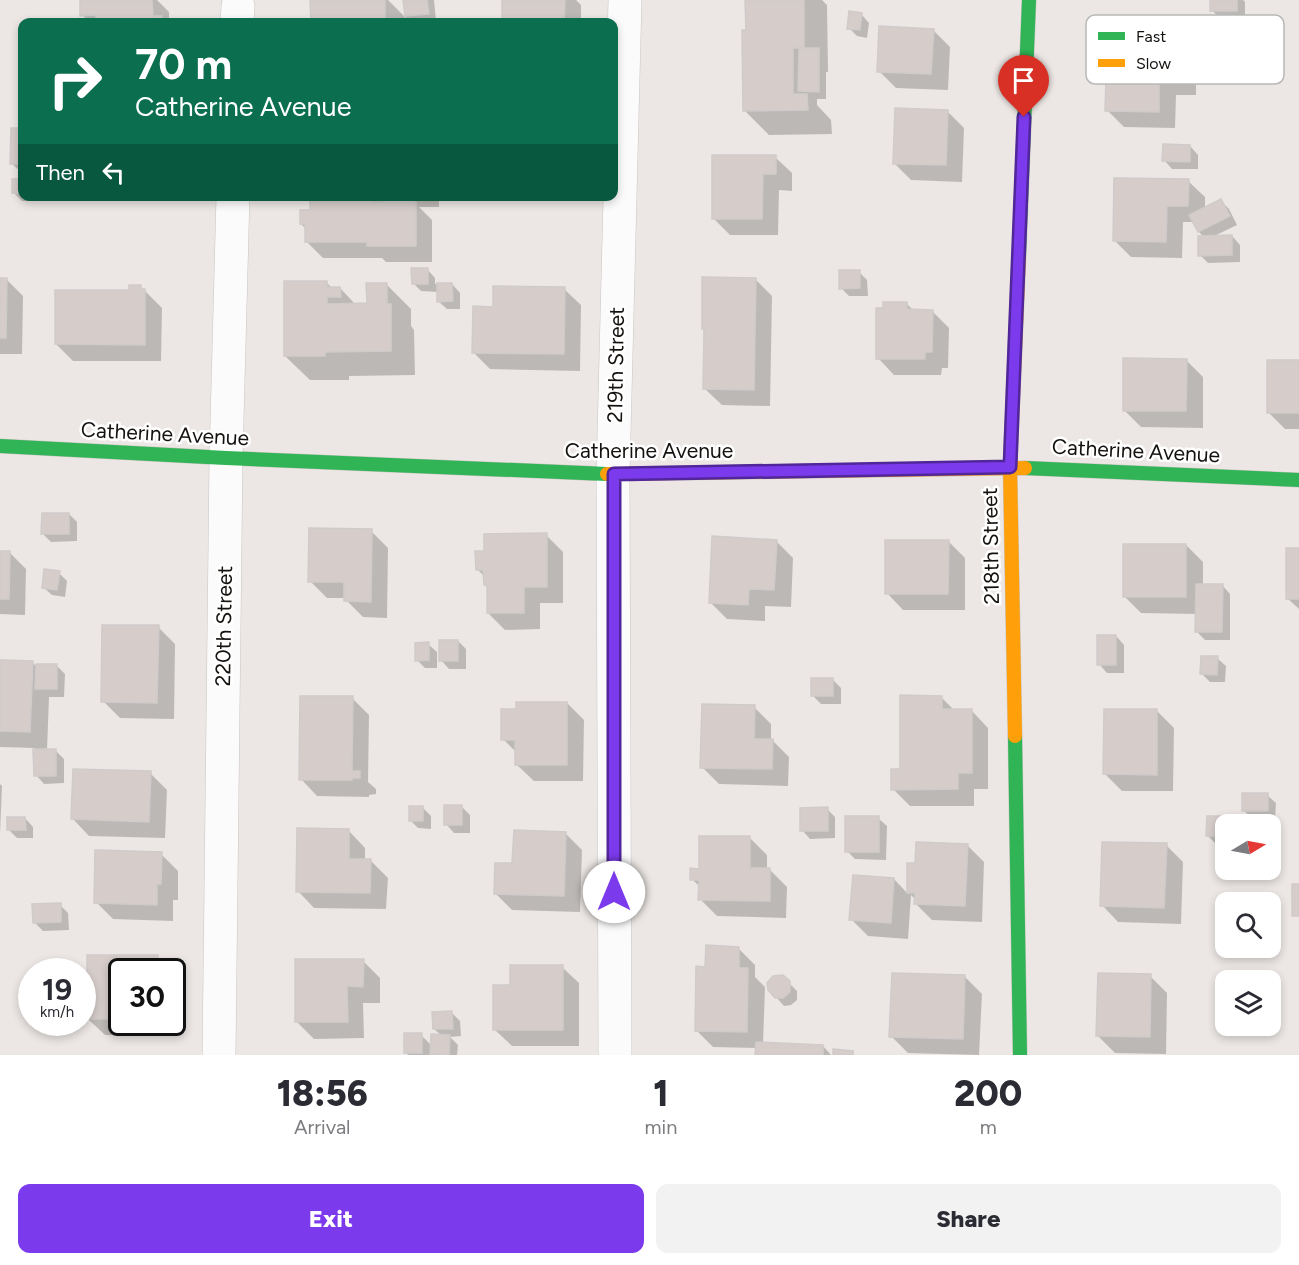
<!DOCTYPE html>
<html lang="en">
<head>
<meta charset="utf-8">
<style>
  body { margin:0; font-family:Figtree,sans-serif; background:#f2f2f3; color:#2b2b33; height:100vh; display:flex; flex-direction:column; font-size:22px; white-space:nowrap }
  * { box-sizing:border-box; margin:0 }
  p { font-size:20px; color:#7c7c81 }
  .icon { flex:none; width:33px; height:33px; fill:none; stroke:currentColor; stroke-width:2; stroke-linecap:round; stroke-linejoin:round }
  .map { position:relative; height:1055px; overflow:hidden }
  .sheet { display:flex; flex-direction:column; background:#fff; flex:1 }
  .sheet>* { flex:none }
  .banner { position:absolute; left:18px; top:18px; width:600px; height:183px; border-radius:12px; box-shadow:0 3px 9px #0003; background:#0b6e4f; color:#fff; overflow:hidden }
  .needle { width:39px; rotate:80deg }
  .tools { position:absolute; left:1215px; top:814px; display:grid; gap:12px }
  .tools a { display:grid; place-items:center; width:66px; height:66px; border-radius:12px; background:#fff; box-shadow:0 3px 9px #0003; font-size:30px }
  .speed { position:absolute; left:18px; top:958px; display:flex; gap:12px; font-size:30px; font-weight:700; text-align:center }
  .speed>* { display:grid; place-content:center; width:78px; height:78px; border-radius:50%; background:#fff; box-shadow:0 3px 9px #0003; line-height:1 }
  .speed small { font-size:15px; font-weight:400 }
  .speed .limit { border:3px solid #111; border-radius:9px; background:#fff; color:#111 }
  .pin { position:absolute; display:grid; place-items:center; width:51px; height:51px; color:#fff; margin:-62px -26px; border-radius:50% 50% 50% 0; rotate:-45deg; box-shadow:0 0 6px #0007 }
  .pin .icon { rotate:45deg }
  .me { position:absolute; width:66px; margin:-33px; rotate:0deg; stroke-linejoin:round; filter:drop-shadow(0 0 4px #0008) }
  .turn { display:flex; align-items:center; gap:21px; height:126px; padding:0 18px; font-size:27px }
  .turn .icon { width:78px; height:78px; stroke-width:2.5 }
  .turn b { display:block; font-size:42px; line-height:51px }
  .then { display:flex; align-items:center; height:57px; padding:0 18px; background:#0003; gap:12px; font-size:22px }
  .eta { display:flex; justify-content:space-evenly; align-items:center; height:102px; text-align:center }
  .eta b { font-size:36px; font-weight:800; line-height:42px }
  .button { display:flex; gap:12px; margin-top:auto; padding:12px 18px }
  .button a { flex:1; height:69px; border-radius:12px; background:#7c3aed; color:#fff; font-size:24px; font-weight:800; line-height:69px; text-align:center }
  .button a+a { background:#f2f2f3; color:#2b2b33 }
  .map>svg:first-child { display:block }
  .shadow { fill:#0003; fill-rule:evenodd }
  .building { fill:#d6cdca; stroke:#cfcbca; stroke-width:1.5 }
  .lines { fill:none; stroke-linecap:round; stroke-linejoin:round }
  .street-casing { stroke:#c9c5c3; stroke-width:34 }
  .fast-casing { stroke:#c9c5c3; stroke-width:15 }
  .slow-casing { stroke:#c9c5c3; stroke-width:15 }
  .street { stroke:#fcfbfb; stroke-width:33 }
  .fast { stroke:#30b455; stroke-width:14 }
  .slow { stroke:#ff9f0a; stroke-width:14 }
  .route-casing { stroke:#51269a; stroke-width:15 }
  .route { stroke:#7c3aed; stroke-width:10 }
  .labels { text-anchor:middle; stroke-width:5; stroke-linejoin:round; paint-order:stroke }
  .street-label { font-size:21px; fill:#14110f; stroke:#fff }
  .key { fill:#fff; stroke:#b8b8b7; stroke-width:1.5 }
  .key-label { font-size:16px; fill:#14110f }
</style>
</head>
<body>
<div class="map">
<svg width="1299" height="1055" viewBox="0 0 1299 1055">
  <rect width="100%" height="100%" fill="#ece7e4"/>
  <!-- shadow -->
  <g class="shadow">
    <polygon points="82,0 157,0 169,12 169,22 89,22 82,15"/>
    <polygon points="312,0 388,0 406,18 405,0 434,0 436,21 413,22 408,18 409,22 313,22"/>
    <polygon points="503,0 576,0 581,5 581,22 503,22"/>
    <polygon points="746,0 822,0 827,5 828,72 826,72 826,99 817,99 817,105 831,120 832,134 769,135 745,111 747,31"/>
    <polygon points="1212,0 1243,0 1245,2 1245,19 1220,19 1212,10"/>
    <polygon points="861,14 869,23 867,38 857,36 849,28"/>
    <polygon points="933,30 950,47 948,90 896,88 879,71"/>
    <polygon points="1179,50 1196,67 1196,95 1176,95 1175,128 1124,127 1107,110 1108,87 1099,78 1108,68"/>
    <polygon points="947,111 964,128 962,182 911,180 894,163"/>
    <polygon points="13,129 22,130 22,171 20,171 11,163"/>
    <polygon points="1190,146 1198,155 1198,169 1172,169 1164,160"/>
    <polygon points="775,157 792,173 792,191 779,190 778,235 730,235 713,218"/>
    <polygon points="14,180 22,181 22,196 35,196 35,201 22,201 13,192"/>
    <polygon points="1188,181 1205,197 1205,208 1220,200 1229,209 1237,225 1212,237 1232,236 1240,245 1240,262 1208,263 1200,255 1204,237 1199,232 1194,222 1183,222 1182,258 1131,257 1114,240"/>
    <polygon points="312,196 378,196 385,203 416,203 412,199 412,196 439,196 439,207 419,207 432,220 432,262 386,262 382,258 323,258 306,241 306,229 301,224 311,212"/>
    <polygon points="427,269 435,278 435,284 452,284 460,293 460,309 447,309 438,301 438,292 421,291 413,283"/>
    <polygon points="859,272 867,280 868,296 849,296 841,288"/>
    <polygon points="0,279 6,279 23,296 22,354 0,354"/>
    <polygon points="755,279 772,296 770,406 722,405 705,389"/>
    <polygon points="326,282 332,288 340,288 356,305 368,305 386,284 411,309 411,326 414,330 415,375 349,376 349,380 310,380 285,356"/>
    <polygon points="140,286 162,308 161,361 73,361 56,344"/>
    <polygon points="564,289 581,305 580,371 490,369 473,352 494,308"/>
    <polygon points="907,304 914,311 932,311 949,328 948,368 942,368 941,375 894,375 878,358"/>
    <polygon points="1186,360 1203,377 1203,428 1141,427 1124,410"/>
    <polygon points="1299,362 1299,429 1285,429 1268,412"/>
    <polygon points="69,514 77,522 77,541 51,542 43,534"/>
    <polygon points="371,531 388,548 387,618 363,617 346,600 346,598 327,598 310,581"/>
    <polygon points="546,535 563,552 563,603 540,603 540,629 505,630 488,613 488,588 485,585 485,577 477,569 486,553"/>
    <polygon points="776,541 793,558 791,607 765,606 765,621 727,619 710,602"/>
    <polygon points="948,541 965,558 965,610 903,610 887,593"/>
    <polygon points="1186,545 1203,562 1203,585 1222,585 1230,594 1230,640 1205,640 1197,632 1197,614 1141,613 1124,596"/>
    <polygon points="1299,549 1299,609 1287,598"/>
    <polygon points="0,552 9,552 26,569 25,615 0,614"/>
    <polygon points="59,573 67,581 65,597 52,595 43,587"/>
    <polygon points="158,627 175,644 174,719 120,718 103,701"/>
    <polygon points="1116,636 1124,645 1124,673 1107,673 1099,664"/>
    <polygon points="458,641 466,649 466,669 449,669 441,660"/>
    <polygon points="428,644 437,652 437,668 425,668 417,660"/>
    <polygon points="1217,658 1226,666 1225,682 1210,682 1202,674"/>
    <polygon points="0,661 33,663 36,666 57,666 65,674 64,697 49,697 47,751 55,750 64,759 64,783 44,784 36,775 35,748 0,747"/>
    <polygon points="833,680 841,688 841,704 821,704 813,696"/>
    <polygon points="941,697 955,711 972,711 988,728 988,789 974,789 974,806 910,806 893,789"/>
    <polygon points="352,698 369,715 368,782 376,789 376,794 369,795 369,797 317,796 301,779"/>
    <polygon points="567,703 584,720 583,781 534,781 517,765 517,753 503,739"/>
    <polygon points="754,707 771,724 771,740 772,740 789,757 788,786 719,784 702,767"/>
    <polygon points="1157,711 1174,728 1173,791 1122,791 1105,774"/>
    <polygon points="150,773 167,790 165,838 89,836 73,819"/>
    <polygon points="0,784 2,786 0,834"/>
    <polygon points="1267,795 1276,803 1275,819 1252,818 1243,810"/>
    <polygon points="461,806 470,815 470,833 454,833 446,824"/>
    <polygon points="423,808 431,816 431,829 418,828 410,820"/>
    <polygon points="827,809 835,817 835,838 810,839 802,830"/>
    <polygon points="25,818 33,827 33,838 17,838 8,829"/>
    <polygon points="878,818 887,826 886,860 855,859 847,851"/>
    <polygon points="1228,818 1235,825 1226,825 1226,844 1216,844 1208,836"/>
    <polygon points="349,831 365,848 365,860 371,861 388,878 386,909 314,908 298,891"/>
    <polygon points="565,833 582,850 580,912 512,910 495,893 514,865"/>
    <polygon points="750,838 767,855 767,870 770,870 787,887 786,918 717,916 700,899 700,887 692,879 700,871"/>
    <polygon points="967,845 984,862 982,922 932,920 915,903 916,900 911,895 908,939 868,936 851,919 894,879 908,894 909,864 917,865"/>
    <polygon points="1166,845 1183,862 1181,924 1118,922 1102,905"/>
    <polygon points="161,854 178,871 178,900 173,900 173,921 113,919 96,902"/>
    <polygon points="60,905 68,913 69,930 43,931 35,923"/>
    <polygon points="738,948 755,965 755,977 765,987 763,1044 823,1046 831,1055 757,1055 757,1048 713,1047 696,1030 707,968"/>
    <polygon points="1238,948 1260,948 1260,955 1245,954"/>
    <path d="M89,956L158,957L175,974L174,1036L105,1035L88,1019ZM122,972H172V1023H122Z"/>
    <polygon points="363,961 380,978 380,1003 363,1003 364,1038 314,1039 297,1022"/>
    <polygon points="562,967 579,983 579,1046 512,1046 495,1030 512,987"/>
    <polygon points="782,976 797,991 797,1000 791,1005 784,1006 776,997"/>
    <polygon points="1150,976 1167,993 1166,1054 1115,1053 1098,1036"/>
    <polygon points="965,977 982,994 979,1055 908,1053 891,1036"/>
    <polygon points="452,1013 460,1021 461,1036 450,1037 458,1045 457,1055 433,1055 430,1052 430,1055 408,1055 406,1052 421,1035 432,1046 442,1036 434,1029"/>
  </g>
  <!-- building -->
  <g class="building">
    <polygon points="80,0 152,0 153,16 162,16 162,22 96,22 96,15 80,16"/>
    <polygon points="310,0 385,0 385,22 311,22"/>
    <polygon points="403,0 427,0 429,14 405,16"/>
    <polygon points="502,0 565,0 564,22 502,22"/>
    <polygon points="745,0 804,0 804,48 793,48 793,94 807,94 808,110 743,111 742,30 746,30"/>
    <rect x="1210" y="0" width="27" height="11"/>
    <polygon points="849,11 862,13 860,30 847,29"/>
    <polygon points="879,26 934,29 931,74 877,72"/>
    <polygon points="1107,47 1180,49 1179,79 1159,78 1159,112 1105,111 1106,79 1097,79 1098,66 1107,66"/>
    <polygon points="799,48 819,48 819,92 798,91"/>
    <polygon points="895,108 948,110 946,165 893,164"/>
    <polygon points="11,128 22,128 22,164 10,164"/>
    <polygon points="1163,144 1190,145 1190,162 1162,161"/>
    <polygon points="712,155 776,155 776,174 763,174 762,219 712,219"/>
    <polygon points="1114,178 1189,179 1188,206 1167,206 1166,242 1113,241"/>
    <polygon points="12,179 22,179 22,194 12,193"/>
    <polygon points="310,196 373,196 373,202 416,202 416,246 367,246 367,242 305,242 305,224 300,224 300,210 310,210"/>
    <polygon points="1221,199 1230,216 1198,232 1189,215"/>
    <polygon points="1232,235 1232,255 1198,256 1198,236"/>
    <polygon points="411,268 428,268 428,284 412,284"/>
    <polygon points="839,270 860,270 860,288 839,289"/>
    <polygon points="702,277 756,278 754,390 703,389 704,329 702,329"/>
    <polygon points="0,278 7,278 6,338 0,338"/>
    <polygon points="284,281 327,281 327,287 340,287 341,297 327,297 327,304 367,303 366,283 387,283 387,304 391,304 391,351 325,352 325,356 284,356"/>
    <polygon points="437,283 452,283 453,301 437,302"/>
    <polygon points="129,285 141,285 141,289 145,289 145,345 55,344 55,290 129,290"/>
    <polygon points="493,286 565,287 564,354 472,353 473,306 493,307"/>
    <polygon points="883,302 907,302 907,309 933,310 932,352 925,352 925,359 876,359 876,308 883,308"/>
    <polygon points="1123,358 1187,359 1186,411 1123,411"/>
    <rect x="1267" y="360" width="32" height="53"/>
    <polygon points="42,513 69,513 69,534 41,534"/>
    <polygon points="309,528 372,529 371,602 344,601 344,582 308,582"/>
    <polygon points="547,533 547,587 524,587 524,613 487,613 487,585 484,585 483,570 476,570 475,551 484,551 484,534"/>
    <polygon points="712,536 777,540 774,590 749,589 748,605 709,603"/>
    <polygon points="885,540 949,540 948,594 885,594"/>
    <rect x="1123" y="544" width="63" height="53"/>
    <rect x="1286" y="548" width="13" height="51"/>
    <polygon points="0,551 10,551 9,599 0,599"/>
    <polygon points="44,569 60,571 57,590 42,588"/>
    <polygon points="1196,584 1223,584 1222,632 1195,632"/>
    <polygon points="102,625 159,625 157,703 101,702"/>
    <rect x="1097" y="635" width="19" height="30"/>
    <rect x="439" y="640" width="19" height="21"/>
    <polygon points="429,642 429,660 415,661 415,643"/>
    <polygon points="1201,656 1218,656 1217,675 1200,674"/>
    <polygon points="0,660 33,661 30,732 0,731"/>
    <polygon points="36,664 57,664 57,689 35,689"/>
    <rect x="811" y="678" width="22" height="18"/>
    <polygon points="900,695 942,696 942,709 972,709 972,773 958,773 958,789 891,790 891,769 900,769"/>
    <polygon points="300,696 353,696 352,771 360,771 360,778 353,778 352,780 299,780"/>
    <polygon points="516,702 567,702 567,765 515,765 515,740 501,740 501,709 516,709"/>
    <polygon points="702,704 755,705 754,739 773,739 772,769 700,768"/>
    <polygon points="1104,709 1157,709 1157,775 1103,774"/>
    <polygon points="33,749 56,749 56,776 34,776"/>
    <polygon points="73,769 151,771 149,822 71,819"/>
    <rect x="1242" y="793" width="26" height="18"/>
    <rect x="444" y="805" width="18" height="20"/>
    <rect x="409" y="806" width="14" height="15"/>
    <polygon points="828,807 828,831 800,831 800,808"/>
    <rect x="845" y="816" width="34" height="36"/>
    <polygon points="1207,816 1229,816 1228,825 1226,825 1226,837 1206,836"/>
    <polygon points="7,817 25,817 26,830 7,830"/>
    <polygon points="297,828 349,829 349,859 371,859 370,893 296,892"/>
    <polygon points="514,830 566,832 564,896 494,894 495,863 512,863"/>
    <polygon points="699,836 750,836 750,868 770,868 770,901 698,900 699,880 690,880 690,868 699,869"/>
    <polygon points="916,842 968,844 965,906 914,904 915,893 907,893 907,863 915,863"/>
    <polygon points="1102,842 1167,843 1164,908 1100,906"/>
    <polygon points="95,850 162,852 161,884 157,884 157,905 94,903"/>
    <polygon points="853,875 894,878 891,923 849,920"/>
    <rect x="1292" y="884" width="7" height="32"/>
    <polygon points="61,903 61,922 33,923 32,904"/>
    <polygon points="706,945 739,947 739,968 748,968 747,1032 695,1031 696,966 705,967"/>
    <polygon points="87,955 158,955 158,972 122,972 122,1019 87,1019"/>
    <polygon points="295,959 364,959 363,987 347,986 348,1022 295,1022"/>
    <polygon points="510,965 563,965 563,1030 493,1030 493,985 510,985"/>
    <polygon points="892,973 965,975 963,1039 889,1037"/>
    <polygon points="1098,973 1151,974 1150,1037 1096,1036"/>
    <polygon points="783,975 790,981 790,992 783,998 775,998 768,990 767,983 773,976"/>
    <polygon points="452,1011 453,1029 433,1029 432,1012"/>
    <rect x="404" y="1033" width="18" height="20"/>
    <polygon points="431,1034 450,1035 449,1055 430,1054"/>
    <polygon points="756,1042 823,1045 823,1055 755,1055"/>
    <polygon points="833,1049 853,1051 853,1055 833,1055"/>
  </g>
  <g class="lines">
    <defs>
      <g id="street">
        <polyline points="237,22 238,6"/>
        <polyline points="219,1055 226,458 233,196"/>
        <polyline points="615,1055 613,474 625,0"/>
      </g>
      <g id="fast">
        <polyline points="1019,255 1029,0"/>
        <polyline points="0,446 226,458 607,474"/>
        <polyline points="1025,468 1299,480"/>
        <polyline points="1015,736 1020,1055"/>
      </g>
      <g id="slow">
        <polyline points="607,474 1025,468"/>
        <polyline points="1015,736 1010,467 1019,255"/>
      </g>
    </defs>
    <!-- street casing -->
    <use href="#street" class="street-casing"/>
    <!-- fast casing -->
    <use href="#fast" class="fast-casing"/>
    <!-- slow casing -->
    <use href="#slow" class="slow-casing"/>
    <!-- street -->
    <use href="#street" class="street"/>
    <!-- fast -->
    <use href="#fast" class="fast"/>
    <!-- slow -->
    <use href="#slow" class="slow"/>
  </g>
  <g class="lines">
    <defs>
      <polyline id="route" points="614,892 614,474 1010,467 1024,117"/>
    </defs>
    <!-- route casing -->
    <use href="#route" class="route-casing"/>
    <!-- route -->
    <use href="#route" class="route"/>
  </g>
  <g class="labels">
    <!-- street labels -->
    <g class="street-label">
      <text transform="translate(616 365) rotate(-89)" y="7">219th Street</text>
      <text transform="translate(165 434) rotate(3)" y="7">Catherine Avenue</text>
      <text x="649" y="458">Catherine Avenue</text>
      <text transform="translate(1136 451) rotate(3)" y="7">Catherine Avenue</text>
      <text transform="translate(991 546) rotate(-91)" y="7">218th Street</text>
      <text transform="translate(224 626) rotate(-89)" y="7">220th Street</text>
    </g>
  </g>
  <!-- legend -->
  <rect x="1086" y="15" width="198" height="69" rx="9" class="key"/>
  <rect x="1098" y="32" width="27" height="8" fill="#30b455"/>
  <rect x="1098" y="59" width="27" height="8" fill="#ff9f0a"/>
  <g class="key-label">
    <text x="1136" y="42">Fast</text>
    <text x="1136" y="69">Slow</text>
  </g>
</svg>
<div class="tools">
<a><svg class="needle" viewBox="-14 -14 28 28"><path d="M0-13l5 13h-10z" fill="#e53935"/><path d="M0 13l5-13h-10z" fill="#7c7c81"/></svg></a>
<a><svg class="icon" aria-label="search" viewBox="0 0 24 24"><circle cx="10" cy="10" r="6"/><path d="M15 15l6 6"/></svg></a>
<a><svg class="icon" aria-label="layers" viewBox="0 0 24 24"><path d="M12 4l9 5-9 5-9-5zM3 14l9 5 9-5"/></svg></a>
</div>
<div class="speed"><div>19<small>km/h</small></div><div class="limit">30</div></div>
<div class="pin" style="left:1024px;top:117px;background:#d93025"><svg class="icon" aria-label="arrive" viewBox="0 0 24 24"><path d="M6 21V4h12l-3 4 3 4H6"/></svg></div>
<svg class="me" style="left:614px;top:892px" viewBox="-20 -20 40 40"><circle r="19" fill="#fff"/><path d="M0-13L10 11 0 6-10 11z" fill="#7c3aed"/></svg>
<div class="banner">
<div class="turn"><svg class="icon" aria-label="right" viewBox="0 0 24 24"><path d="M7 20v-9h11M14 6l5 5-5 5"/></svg><div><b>70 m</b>Catherine Avenue</div></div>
<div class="then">Then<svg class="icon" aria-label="left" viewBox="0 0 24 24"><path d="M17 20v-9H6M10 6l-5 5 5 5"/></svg></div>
</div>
</div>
<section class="sheet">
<div class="eta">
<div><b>18:56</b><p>Arrival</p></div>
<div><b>1</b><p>min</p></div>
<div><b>200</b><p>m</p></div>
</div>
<div class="button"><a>Exit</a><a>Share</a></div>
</section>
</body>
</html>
